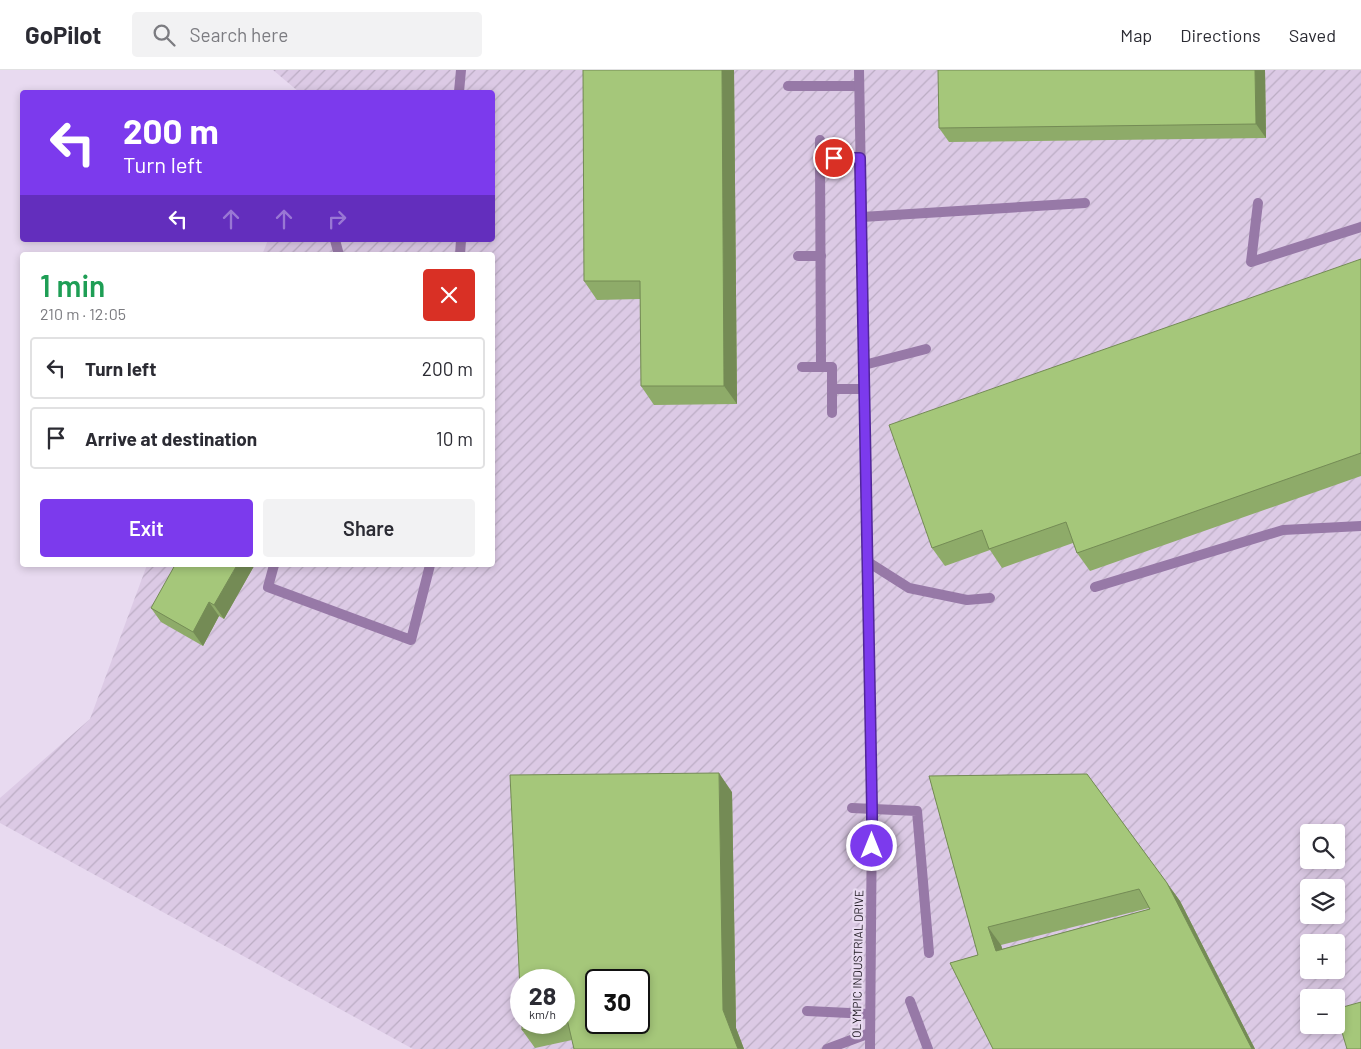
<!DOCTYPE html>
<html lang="en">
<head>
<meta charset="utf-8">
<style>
  body { margin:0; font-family:Barlow,sans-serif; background:#f2f2f3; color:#2b2b33; height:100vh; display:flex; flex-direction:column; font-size:19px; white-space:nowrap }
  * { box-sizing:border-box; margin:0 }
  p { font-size:16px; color:#7c7c81 }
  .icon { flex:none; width:28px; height:28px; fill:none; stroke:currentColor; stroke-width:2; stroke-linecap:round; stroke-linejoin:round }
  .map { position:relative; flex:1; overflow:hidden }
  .sheet { position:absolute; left:20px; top:182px; width:475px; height:315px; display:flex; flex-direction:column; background:#fff; border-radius:5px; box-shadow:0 2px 8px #0003 }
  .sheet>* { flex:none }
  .hud { position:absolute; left:20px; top:20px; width:475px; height:152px; border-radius:5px; box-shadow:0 2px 8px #0003; background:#7c3aed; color:#fff; overflow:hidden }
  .tools { position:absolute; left:1300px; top:754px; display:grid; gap:10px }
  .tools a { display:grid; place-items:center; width:45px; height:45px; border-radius:5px; background:#fff; box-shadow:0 2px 8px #0003; font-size:25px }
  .speed { position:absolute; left:510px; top:899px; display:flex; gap:10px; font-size:25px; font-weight:700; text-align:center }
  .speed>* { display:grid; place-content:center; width:65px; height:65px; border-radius:50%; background:#fff; box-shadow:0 2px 8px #0003; line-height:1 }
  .speed small { font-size:12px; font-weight:400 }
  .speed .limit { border:2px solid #111; border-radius:8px; background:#fff; color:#111 }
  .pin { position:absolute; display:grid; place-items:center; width:42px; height:42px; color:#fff; margin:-21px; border:2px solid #fff; border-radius:50%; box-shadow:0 1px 5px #0007 }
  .me { position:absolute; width:55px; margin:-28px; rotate:0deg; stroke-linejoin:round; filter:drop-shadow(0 0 4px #0008) }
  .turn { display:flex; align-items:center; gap:18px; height:105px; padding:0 20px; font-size:22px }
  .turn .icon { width:65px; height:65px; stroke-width:2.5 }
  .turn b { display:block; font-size:35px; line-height:42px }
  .lanes { display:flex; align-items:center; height:48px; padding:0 20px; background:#0003; justify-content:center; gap:25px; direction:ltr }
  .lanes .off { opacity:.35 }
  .round { display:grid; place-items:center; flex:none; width:52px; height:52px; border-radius:5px; background:#f2f2f3 }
  .overview { display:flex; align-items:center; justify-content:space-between; height:85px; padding:0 20px }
  h1 { font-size:30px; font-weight:600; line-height:38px; color:#1e9e55 }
  .cta { display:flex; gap:10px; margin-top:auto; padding:10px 20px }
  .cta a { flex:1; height:58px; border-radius:5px; background:#7c3aed; color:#fff; font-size:20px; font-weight:600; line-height:58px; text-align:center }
  .cta a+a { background:#f2f2f3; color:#2b2b33 }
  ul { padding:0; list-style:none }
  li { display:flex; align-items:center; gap:15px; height:62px; margin:0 10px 8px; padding:0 10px; border:2px solid #e1e1e2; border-radius:5px }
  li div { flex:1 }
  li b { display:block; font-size:19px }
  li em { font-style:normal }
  header { display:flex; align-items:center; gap:30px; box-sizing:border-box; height:70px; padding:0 25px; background:#fff; border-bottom:1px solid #e1e1e2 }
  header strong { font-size:24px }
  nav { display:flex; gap:28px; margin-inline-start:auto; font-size:18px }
  .search { width:350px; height:45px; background:#f2f2f3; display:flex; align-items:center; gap:12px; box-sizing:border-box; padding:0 18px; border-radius:5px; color:#7c7c81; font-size:19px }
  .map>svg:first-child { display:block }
  .industrial { fill:url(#industrial-furrows); fill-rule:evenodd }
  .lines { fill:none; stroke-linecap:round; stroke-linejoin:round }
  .service { stroke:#9779a7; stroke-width:10 }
  .minor { stroke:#9779a7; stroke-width:10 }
  .wall { fill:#8eab69; fill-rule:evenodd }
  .shaded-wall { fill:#748b55 }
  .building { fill:#a5c77a; stroke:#748b55; fill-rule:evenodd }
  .route-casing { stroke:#51269a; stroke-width:12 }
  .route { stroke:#7c3aed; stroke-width:9 }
  .labels { text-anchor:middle; stroke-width:4.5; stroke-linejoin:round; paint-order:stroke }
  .street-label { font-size:12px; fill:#1e1921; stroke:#e8daf0 }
</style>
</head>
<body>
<header>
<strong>GoPilot</strong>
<div class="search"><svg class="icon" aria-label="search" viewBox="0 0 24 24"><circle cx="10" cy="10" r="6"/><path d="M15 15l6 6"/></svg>Search here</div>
<nav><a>Map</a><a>Directions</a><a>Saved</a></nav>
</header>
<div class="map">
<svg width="1361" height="979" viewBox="0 0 1361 979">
  <defs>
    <pattern id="industrial-furrows" width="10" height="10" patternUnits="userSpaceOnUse" patternTransform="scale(1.25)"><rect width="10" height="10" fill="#dccae5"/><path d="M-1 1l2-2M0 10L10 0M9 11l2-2" fill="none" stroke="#bcadc4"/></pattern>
  </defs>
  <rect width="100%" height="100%" fill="#e8daf0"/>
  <!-- industrial -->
  <path class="industrial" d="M273,0H1361V979H413L0,753V728L90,649L147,495H492V185H262L268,170H492V22H299ZM1309,762H1336V790H1309ZM1309,818H1336V845H1309ZM1309,872H1336V900H1309ZM521,910H564V952H521ZM596,910H639V952H596ZM1309,928H1336V955H1309Z"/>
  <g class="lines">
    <!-- service -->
    <g class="service">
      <polyline points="788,16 859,16"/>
      <polyline points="459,22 461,0"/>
      <polyline points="820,70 820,87 861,88"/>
      <polyline points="820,87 821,297"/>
      <polyline points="1258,133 1251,192 1361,157"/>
      <polyline points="862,147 1085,133"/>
      <polyline points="335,170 339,185"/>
      <polyline points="460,185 461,170"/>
      <polyline points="798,186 821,186"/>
      <polyline points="864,295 926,279"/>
      <polyline points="802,297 832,297 832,319"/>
      <polyline points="832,343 832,319 865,319"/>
      <polyline points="868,492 909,518 967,530 990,528"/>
      <polyline points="274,495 268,517 411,570 430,495"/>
      <polyline points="1095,517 1283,460 1361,456"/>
      <polyline points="852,738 917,741 929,883"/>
      <polyline points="910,931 928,979"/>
      <polyline points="807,941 870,944"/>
      <polyline points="827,979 870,963"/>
    </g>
    <!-- minor -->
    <polyline class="minor" points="859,0 872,739 870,979"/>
  </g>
  <!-- wall -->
  <g class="wall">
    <polygon points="583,0 734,0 737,334 654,335 641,316 640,229 597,230 584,211"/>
    <polygon points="1265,0 1266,68 949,72 939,58"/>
    <polygon points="1361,189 1361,406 1090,501 1077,483 1073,473 1002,498 990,480 945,496 932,478"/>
    <polygon points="254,496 224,549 219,546 203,576 161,552 151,538"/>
    <path d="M1087,704L1180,831L1255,979H993L950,893L978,885L929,706ZM1149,838L1150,839L1002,879L1001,875Z"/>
    <polygon points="732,722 736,958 744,979 574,979 572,970 535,978 522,960 522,952 564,952 564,910"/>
  </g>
  <!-- shaded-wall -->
  <g class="shaded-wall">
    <polygon points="722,0 734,0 737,334 724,316"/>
    <polygon points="1255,0 1265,0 1266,68 1256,54"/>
    <polygon points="237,495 253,495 254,496 224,549 214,535"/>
    <polygon points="209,532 219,546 203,576 193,562"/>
    <polygon points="719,703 732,722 736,958 744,979 738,979 723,940"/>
    <polygon points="1167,813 1180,831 1255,979 1252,979"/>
    <polygon points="988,857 1001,875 1009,899 996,881"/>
  </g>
  <!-- building -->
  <g class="building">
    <polygon points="583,0 722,0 724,316 641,316 640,211 584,211"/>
    <polygon points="938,0 1255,0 1256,54 939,58"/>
    <polygon points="1361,189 1361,383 1077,483 1066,452 989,479 982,460 932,478 889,355"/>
    <polygon points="175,495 237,495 214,535 209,532 193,562 151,538"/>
    <path d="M719,703L723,940L738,979H574L567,949L564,950V910H521V941L510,705ZM596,910H639V952H596Z"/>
    <path d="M1087,704L1167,813L1252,979H993L950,893L978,885L929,706ZM1139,819L1150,839L996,881L988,857Z"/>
    <polygon points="1361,932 1361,979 1347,979 1336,942 1336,939"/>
    <polygon points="522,952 554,952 522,960"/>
  </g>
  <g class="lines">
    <defs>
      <polyline id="route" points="834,88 860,88 872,739 872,776"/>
    </defs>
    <!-- route casing -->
    <use href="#route" class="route-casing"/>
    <!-- route -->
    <use href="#route" class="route"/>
  </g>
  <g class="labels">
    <!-- street labels -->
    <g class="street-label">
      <text transform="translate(858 894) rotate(-89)" y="4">OLYMPIC INDUSTRIAL DRIVE</text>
    </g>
  </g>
</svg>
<div class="tools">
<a><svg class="icon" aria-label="search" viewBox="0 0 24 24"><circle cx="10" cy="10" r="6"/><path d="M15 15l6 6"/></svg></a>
<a><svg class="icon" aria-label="layers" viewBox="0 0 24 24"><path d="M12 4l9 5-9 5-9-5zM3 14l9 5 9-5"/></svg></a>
<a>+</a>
<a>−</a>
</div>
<div class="speed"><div>28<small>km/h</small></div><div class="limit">30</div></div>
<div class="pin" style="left:834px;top:88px;background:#d93025"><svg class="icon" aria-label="arrive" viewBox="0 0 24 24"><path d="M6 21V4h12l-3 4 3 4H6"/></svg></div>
<svg class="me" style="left:872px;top:776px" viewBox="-20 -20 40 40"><circle r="17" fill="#7c3aed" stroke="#fff" stroke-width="3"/><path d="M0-11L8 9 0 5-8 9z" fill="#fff"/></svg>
<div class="hud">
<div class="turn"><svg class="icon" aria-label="left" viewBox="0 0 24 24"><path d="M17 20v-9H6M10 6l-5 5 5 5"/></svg><div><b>200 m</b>Turn left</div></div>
<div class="lanes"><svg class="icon" aria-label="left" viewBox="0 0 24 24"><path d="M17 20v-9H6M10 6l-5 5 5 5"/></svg><svg class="icon off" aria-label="ahead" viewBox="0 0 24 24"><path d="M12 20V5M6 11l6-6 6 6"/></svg><svg class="icon off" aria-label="ahead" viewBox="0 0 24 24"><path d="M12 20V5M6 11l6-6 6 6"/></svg><svg class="icon off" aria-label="right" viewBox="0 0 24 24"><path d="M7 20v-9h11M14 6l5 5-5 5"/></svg></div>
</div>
<section class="sheet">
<div class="overview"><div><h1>1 min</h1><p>210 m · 12:05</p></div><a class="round" style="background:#d93025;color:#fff"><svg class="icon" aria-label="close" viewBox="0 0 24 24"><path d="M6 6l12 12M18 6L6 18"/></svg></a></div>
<ul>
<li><svg class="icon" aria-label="left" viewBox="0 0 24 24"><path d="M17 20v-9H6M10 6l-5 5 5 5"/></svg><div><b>Turn left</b></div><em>200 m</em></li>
<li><svg class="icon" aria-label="arrive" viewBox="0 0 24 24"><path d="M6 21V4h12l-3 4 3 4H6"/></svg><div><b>Arrive at destination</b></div><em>10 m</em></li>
</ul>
<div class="cta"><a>Exit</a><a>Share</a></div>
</section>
</div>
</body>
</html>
